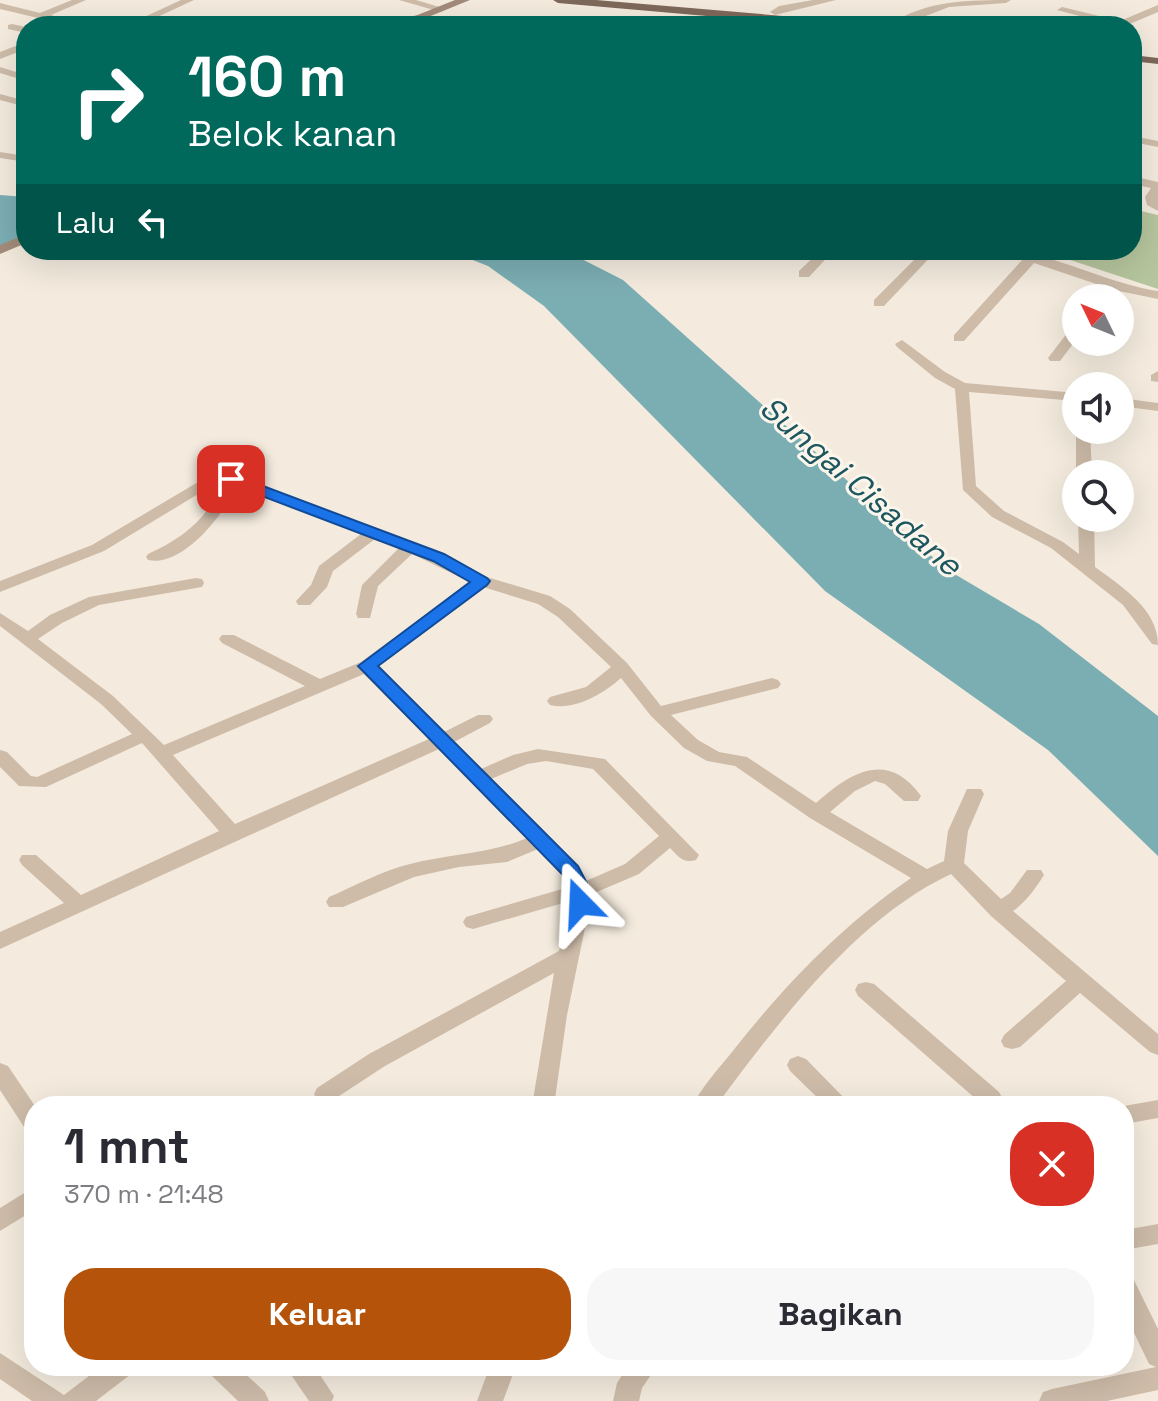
<!DOCTYPE html>
<html lang="id">
<head>
<meta charset="utf-8">
<style>
  body { margin:0; font-family:"Space Grotesk",sans-serif; background:#f7f7f7; color:#2b2b33; height:100vh; display:flex; flex-direction:column; font-size:30px; white-space:nowrap }
  * { box-sizing:border-box; margin:0 }
  p { font-size:26px; color:#7c7c81 }
  .icon { flex:none; width:44px; height:44px; fill:none; stroke:currentColor; stroke-width:2; stroke-linecap:round; stroke-linejoin:round }
  .map { position:relative; flex:1; overflow:hidden }
  .side { position:absolute; left:24px; top:1096px; width:1110px; height:280px; display:flex; flex-direction:column; background:#fff; border-radius:32px; box-shadow:0 8px 32px #0002 }
  .side>* { flex:none }
  .top-card { position:absolute; left:16px; top:16px; width:1126px; height:244px; border-radius:32px; box-shadow:0 8px 32px #0002; background:#00695c; color:#fff; overflow:hidden }
  .needle { width:52px; rotate:313deg }
  .fabs { position:absolute; left:1062px; top:284px; display:grid; gap:16px }
  .fabs a { display:grid; place-items:center; width:72px; height:72px; border-radius:50%; background:#fff; box-shadow:0 8px 32px #0002; font-size:40px }
  .pin { position:absolute; display:grid; place-items:center; width:68px; height:68px; color:#fff; margin:-34px; border-radius:16px; box-shadow:0 4px 12px #0006 }
  .me { position:absolute; width:88px; margin:-44px; rotate:339deg; stroke-linejoin:round; filter:drop-shadow(0 0 6px #0008) }
  .turn { display:flex; align-items:center; gap:28px; height:168px; padding:0 40px; font-size:36px }
  .turn .icon { width:104px; height:104px; stroke-width:2.5 }
  .turn b { display:block; font-size:56px; line-height:68px }
  .then { display:flex; align-items:center; height:76px; padding:0 40px; background:#0003; gap:16px; font-size:30px }
  .round { display:grid; place-items:center; flex:none; width:84px; height:84px; border-radius:32px; background:#f7f7f7 }
  .head { display:flex; align-items:center; justify-content:space-between; height:136px; padding:0 40px }
  h1 { font-size:48px; font-weight:700; line-height:60px }
  .button { display:flex; gap:16px; margin-top:auto; padding:16px 40px }
  .button a { flex:1; height:92px; border-radius:32px; background:#b45309; color:#fff; font-size:32px; font-weight:700; line-height:92px; text-align:center }
  .button a+a { background:#f7f7f7; color:#2b2b33 }
  .map>svg:first-child { display:block }
  .green { fill:#b5c59d }
  .water { fill:#7baeb3 }
  .lines { fill:none; stroke-linecap:round; stroke-linejoin:round }
  .street { fill:#cebca9; fill-rule:evenodd }
  .secondary { fill:#a28b7a; fill-rule:evenodd }
  .primary { fill:#7d685a; fill-rule:evenodd }
  .route { fill:#1a73e8; stroke:#114b97; stroke-width:2 }
  .labels { text-anchor:middle; stroke-width:6; stroke-linejoin:round; paint-order:stroke }
  .water-label { font-size:32px; font-style:italic; fill:#1c565f; stroke:#fbf5eb }
</style>
</head>
<body>
<div class="map">
<svg width="1158" height="1401" viewBox="0 0 1158 1401">
  <rect width="100%" height="100%" fill="#f4ebde"/>
  <!-- green -->
  <polygon class="green" points="1132,209 1158,215 1158,289 1043,251 1132,250"/>
  <!-- water -->
  <g class="water">
    <polygon points="0,195 26,197 26,244 0,245"/>
    <polygon points="447,250 564,250 623,280 946,569 1039,624 1158,716 1158,856 1048,750 825,591 544,306 488,266"/>
  </g>
  <g class="lines">
    <!-- street -->
    <g class="street">
      <polygon points="72,0 86,0 51,15 90,26 72,26 0,9 0,3 40,13"/>
      <polygon points="181,0 194,0 138,26 125,26"/>
      <polygon points="399,0 416,0 446,9 441,12"/>
      <polygon points="813,0 836,0 775,15 770,12 779,6"/>
      <path d="M1011,0L1006,3L949,7L900,26L891,24C926,0 970,0 1011,0Z"/>
      <polygon points="1158,5 1158,12 1125,26 1117,26 1057,10 1062,7 1120,21"/>
      <polygon points="742,14 751,16 742,26 731,26"/>
      <polygon points="417,15 451,24 452,26 435,26 413,20 413,16"/>
      <polygon points="210,19 215,22 214,24 196,26"/>
      <polygon points="12,24 26,27 26,33 8,29 8,25"/>
      <polygon points="26,42 26,49 0,59 0,52"/>
      <polygon points="0,67 26,75 26,81 0,73"/>
      <polygon points="0,94 26,101 26,107 0,100"/>
      <polygon points="1132,136 1158,141 1158,147 1132,142"/>
      <polygon points="0,152 26,156 26,162 0,158"/>
      <polygon points="1132,176 1158,182 1158,211 1147,205 1145,197 1151,188 1132,184"/>
      <polygon points="821,250 834,250 809,277 799,277 799,271"/>
      <polygon points="924,250 937,250 884,306 874,306 874,300"/>
      <path d="M999,250C1048,250 1104,283 1158,291V299L1114,290L1034,263L964,341H954V335L1023,259Z"/>
      <polygon points="1076,327 1076,340 1060,361 1050,361 1048,358 1071,328"/>
      <path d="M902,340L945,372L965,383L1076,393V401L969,392L976,486L1004,511L1063,542L1079,554L1078,518H1094L1095,567C1122,587 1158,609 1158,645L1152,644L1123,605L1051,548L992,517L963,490L955,389L935,378L897,347L895,344Z"/>
      <polygon points="1158,371 1158,382 1151,381 1151,375"/>
      <polygon points="1120,398 1158,403 1158,411 1120,406"/>
      <polygon points="1076,430 1090,430 1092,474 1076,474"/>
      <path d="M225,466L230,468L236,476L416,544L487,577L550,596L570,609L627,663L661,706L772,678L778,680L781,684L778,688L671,715L698,740L719,752L747,757L816,803C850,773 887,749 921,796L918,801H904L885,784L875,781L855,791L830,812L927,869L944,861L948,831L967,789H981L984,794L968,831L964,863L1001,899L1010,893L1027,870H1041L1044,875C1035,889 1026,902 1013,911L1158,1034V1055L1150,1052L1080,993L1020,1047L1012,1049L1004,1047L1001,1041L1004,1035L1066,981L991,916L951,874C855,919 778,1023 716,1106H692C702,1087 718,1069 732,1052C784,986 841,926 911,878L810,818L735,766L707,761L684,748L651,716L621,678C603,694 574,711 550,705L547,701L550,697L586,687L611,667L558,617L538,604L483,587L378,667L444,732L478,715H490L493,719L490,723L454,742L481,769L513,755L538,749L605,759L699,855L696,860C683,864 678,856 670,848L639,874L592,894L567,1015L554,1106H532L554,973L385,1066L333,1100L325,1103L317,1100L314,1094L317,1088L369,1054L559,951L570,901L473,929L466,927L463,922L466,917L569,887L563,875L538,849L507,862L459,867L414,877L343,907H329L326,902L329,897C355,886 383,870 410,864C449,854 491,854 527,838L439,749L0,949V932L64,903L22,865L19,860L22,855H36L81,895L219,831L142,743L46,787L19,786L0,767V750L7,752L31,776L37,777L132,734L101,704L0,626V613L28,631L50,615L89,597L196,578L202,579L204,583L202,587L99,605L62,623L38,639L113,696L164,745L305,686L222,643L219,639L222,635H234L320,679L361,662L470,582L412,554L378,586L370,618H358L356,614L362,585L399,548L375,539L333,571L327,587L310,605H298L296,601L311,585L319,566L361,534L236,486C225,514 182,568 148,560L146,557L148,554C184,538 211,516 223,479L104,551L0,592V581L92,545ZM364,674L429,739L235,824L173,755ZM546,761L593,769L659,836L625,864L586,881L578,866L491,779L527,764Z"/>
      <polygon points="866,982 874,984 999,1092 1007,1106 984,1106 858,996 855,990 858,984"/>
      <polygon points="798,1056 806,1059 852,1106 826,1106 790,1071 787,1065 790,1059"/>
      <polygon points="0,1063 8,1066 35,1106 34,1132 26,1130 0,1090"/>
      <polygon points="1158,1100 1158,1118 1124,1124 1124,1106"/>
      <polygon points="34,1187 34,1210 0,1231 0,1208"/>
      <polygon points="1158,1224 1158,1244 1124,1250 1124,1230"/>
      <polygon points="1124,1275 1133,1278 1158,1329 1158,1390 1107,1401 1039,1401 1043,1392 1052,1389 1156,1367 1149,1364 1124,1312"/>
      <polygon points="0,1353 64,1395 102,1366 135,1366 131,1374 96,1401 32,1401 0,1379"/>
      <polygon points="206,1366 237,1366 265,1392 269,1401 238,1401 210,1374"/>
      <polygon points="285,1366 314,1366 334,1396 332,1401 309,1401"/>
      <polygon points="490,1366 516,1366 503,1401 477,1401"/>
      <polygon points="628,1366 657,1366 642,1388 639,1401 613,1401 617,1383"/>
    </g>
    <!-- secondary -->
    <g class="secondary">
      <polygon points="455,0 470,0 406,26 390,26"/>
      <polygon points="26,234 26,243 0,254 0,245"/>
    </g>
    <!-- primary -->
    <g class="primary">
      <polygon points="553,0 596,0 842,21 842,17 846,16 911,23 917,26 820,26 558,3"/>
      <polygon points="1132,55 1158,58 1158,64 1132,61"/>
    </g>
  </g>
  <!-- route -->
  <polygon class="route" points="231,474 444,554 487,578 490,581 487,585 378,666 578,866 592,893 588,908 573,908 570,903 571,893 563,875 358,666 470,582 433,561 225,482 223,479"/>
  <g class="labels">
    <!-- water labels -->
    <g class="water-label">
      <text transform="translate(861 486) rotate(41)" y="11">Sungai Cisadane</text>
    </g>
  </g>
</svg>
<div class="fabs">
<a><svg class="needle" viewBox="-14 -14 28 28"><path d="M0-13l5 13h-10z" fill="#e53935"/><path d="M0 13l5-13h-10z" fill="#7c7c81"/></svg></a>
<a><svg class="icon" aria-label="sound" viewBox="0 0 24 24"><path d="M4 9h4l5-4v14l-5-4H4zM17 9q2 3 0 6"/></svg></a>
<a><svg class="icon" aria-label="search" viewBox="0 0 24 24"><circle cx="10" cy="10" r="6"/><path d="M15 15l6 6"/></svg></a>
</div>
<div class="pin" style="left:231px;top:479px;background:#d93025"><svg class="icon" aria-label="arrive" viewBox="0 0 24 24"><path d="M6 21V4h12l-3 4 3 4H6"/></svg></div>
<svg class="me" style="left:580px;top:903px" viewBox="-20 -20 40 40"><path d="M0-17L14 15 0 8-14 15z" fill="#1a73e8" stroke="#fff" stroke-width="4"/></svg>
<div class="top-card">
<div class="turn"><svg class="icon" aria-label="right" viewBox="0 0 24 24"><path d="M7 20v-9h11M14 6l5 5-5 5"/></svg><div><b>160 m</b>Belok kanan</div></div>
<div class="then">Lalu<svg class="icon" aria-label="left" viewBox="0 0 24 24"><path d="M17 20v-9H6M10 6l-5 5 5 5"/></svg></div>
</div>
<section class="side">
<div class="head"><div><h1>1 mnt</h1><p>370 m · 21:48</p></div><a class="round" style="background:#d93025;color:#fff"><svg class="icon" aria-label="close" viewBox="0 0 24 24"><path d="M6 6l12 12M18 6L6 18"/></svg></a></div>
<div class="button"><a>Keluar</a><a>Bagikan</a></div>
</section>
</div>
</body>
</html>
